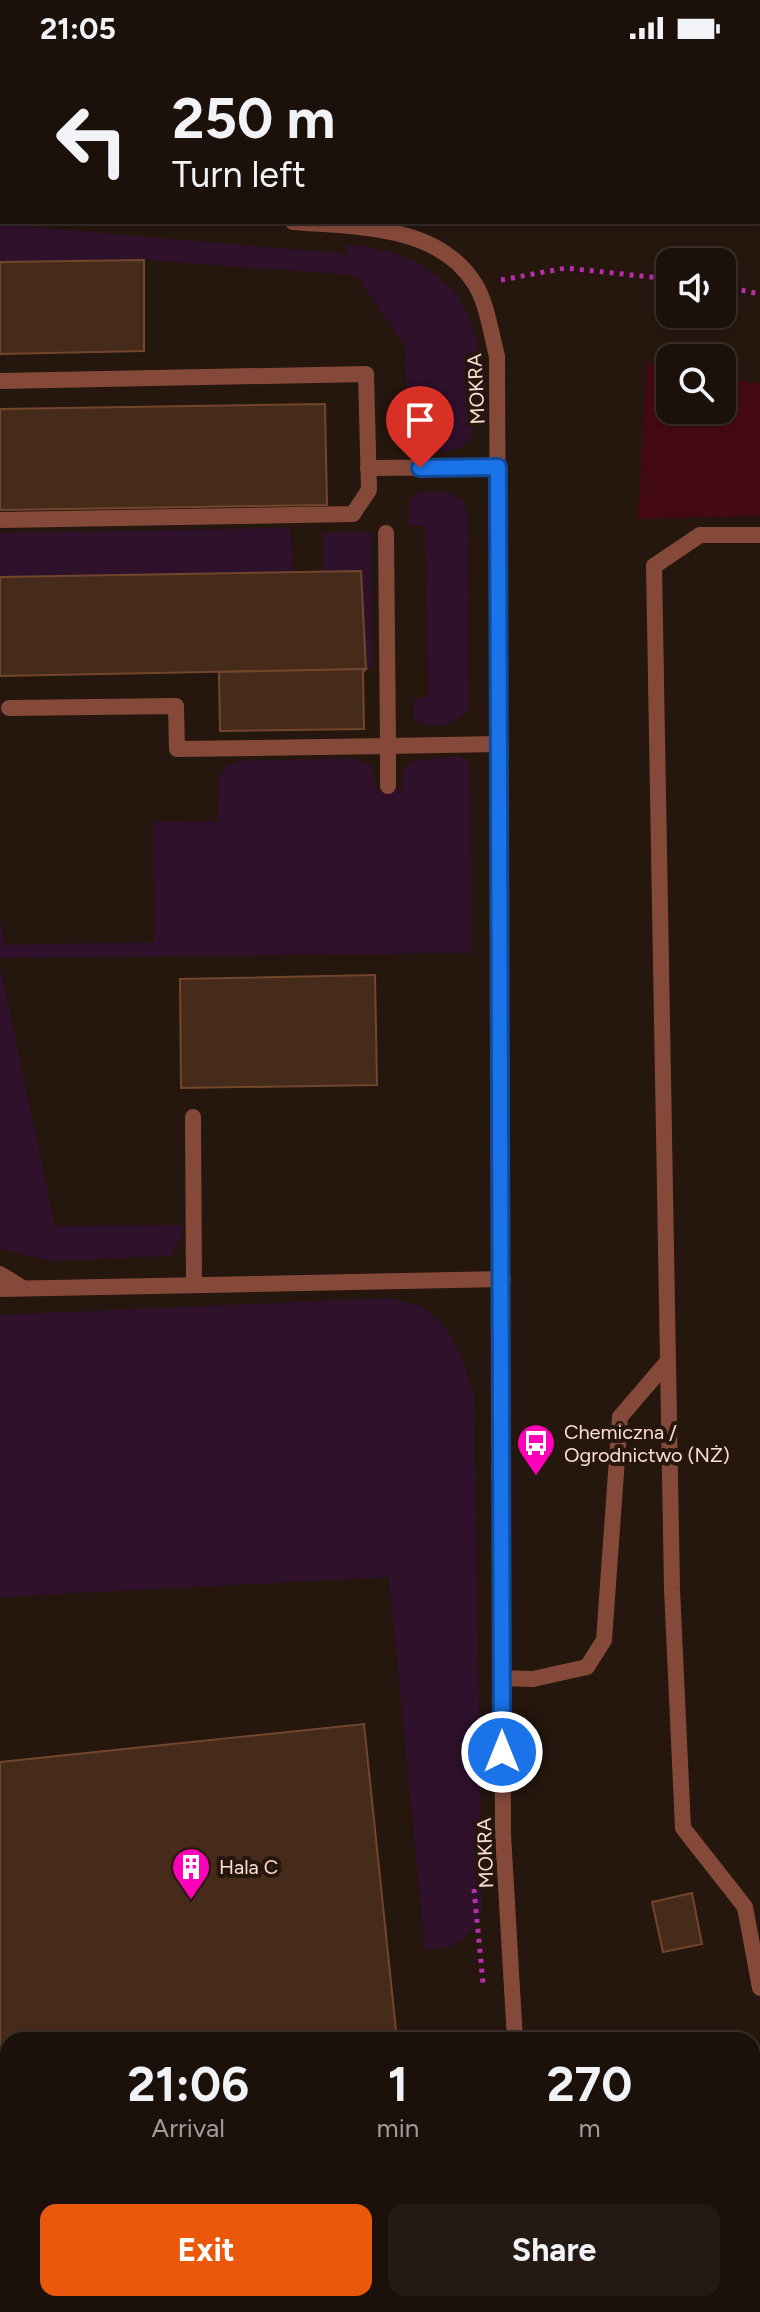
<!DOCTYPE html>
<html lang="en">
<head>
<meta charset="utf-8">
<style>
  body { margin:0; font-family:Figtree,sans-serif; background:#251913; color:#f1f3f6; height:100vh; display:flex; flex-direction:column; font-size:30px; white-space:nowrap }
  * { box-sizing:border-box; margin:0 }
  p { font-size:26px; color:#a09d9c }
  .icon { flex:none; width:44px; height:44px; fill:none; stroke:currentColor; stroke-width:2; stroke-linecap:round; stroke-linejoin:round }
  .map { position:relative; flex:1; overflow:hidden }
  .panel { position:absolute; left:0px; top:1976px; width:760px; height:280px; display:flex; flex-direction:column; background:#1c100a; border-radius:24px 24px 0 0; box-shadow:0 2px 6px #0004,0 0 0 2px #3a302b }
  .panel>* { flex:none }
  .hud { position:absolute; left:0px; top:0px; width:760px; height:168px; box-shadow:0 2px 6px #0004,0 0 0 2px #3a302b; background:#1c100a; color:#f1f3f6; overflow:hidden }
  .tools { position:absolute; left:656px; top:192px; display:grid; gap:16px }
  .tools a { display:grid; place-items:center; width:80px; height:80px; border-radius:16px; background:#1c100a; box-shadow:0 2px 6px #0004,0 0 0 2px #3a302b; font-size:40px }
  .pin { position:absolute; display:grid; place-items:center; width:68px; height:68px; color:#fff; margin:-82px -34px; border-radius:50% 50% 50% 0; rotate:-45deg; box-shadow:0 0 8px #0007 }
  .pin .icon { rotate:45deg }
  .me { position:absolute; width:88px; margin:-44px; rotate:0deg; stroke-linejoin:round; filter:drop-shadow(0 0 6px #0008) }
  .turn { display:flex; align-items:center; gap:28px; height:168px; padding:0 40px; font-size:36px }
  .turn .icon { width:104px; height:104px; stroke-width:2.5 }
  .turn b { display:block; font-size:56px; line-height:68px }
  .eta { display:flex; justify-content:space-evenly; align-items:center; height:136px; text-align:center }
  .eta b { font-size:48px; font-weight:700; line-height:56px }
  .primary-button { display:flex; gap:16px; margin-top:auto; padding:16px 40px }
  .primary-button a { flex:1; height:92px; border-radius:16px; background:#ea580c; color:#fff; font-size:32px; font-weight:700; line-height:92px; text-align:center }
  .primary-button a+a { background:#251913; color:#f1f3f6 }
  .status { display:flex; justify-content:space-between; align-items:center; height:56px; padding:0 40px; background:#1c100a; direction:ltr }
  .status svg { height:22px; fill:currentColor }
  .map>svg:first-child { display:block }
  .green { fill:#2f112b }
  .water { fill:#430914 }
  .building { fill:#462b1a; stroke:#72462c; stroke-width:2 }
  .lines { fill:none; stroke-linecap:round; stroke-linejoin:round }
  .path { stroke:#b82da8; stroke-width:5; stroke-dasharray:4 6; stroke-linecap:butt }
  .lane { stroke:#854939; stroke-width:16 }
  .street { stroke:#854939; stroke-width:16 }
  .route-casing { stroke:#114b97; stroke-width:20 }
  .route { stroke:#1a73e8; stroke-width:14 }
  .labels { text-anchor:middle; stroke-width:8; stroke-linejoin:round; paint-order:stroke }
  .street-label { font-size:20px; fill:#ffdfd2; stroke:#25160e }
  .poi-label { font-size:20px; fill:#ffdfd2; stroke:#25160e; text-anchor:start }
</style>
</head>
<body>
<div class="status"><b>21:05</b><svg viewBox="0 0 49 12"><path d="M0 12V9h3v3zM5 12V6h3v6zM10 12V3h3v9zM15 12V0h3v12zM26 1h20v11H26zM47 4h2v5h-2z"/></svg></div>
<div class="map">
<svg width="760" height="2256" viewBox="0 0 760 2256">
  <rect width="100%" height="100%" fill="#25160e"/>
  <!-- green -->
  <g class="green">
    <path d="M0,168L346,198L347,188C408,195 460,218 476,282C480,300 477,320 477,338C477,356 480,377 464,389C451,399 432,395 416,396L409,389L405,290L356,219L144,204L0,206Z"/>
    <path d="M419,437C438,436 460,433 467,454L469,649C464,670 429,676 414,663L413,643L428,642L425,470H409V444Z"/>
    <polygon points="290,472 293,516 0,521 0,477"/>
    <polygon points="372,476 373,613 366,613 361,515 323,515 323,477"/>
    <polygon points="458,700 470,707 471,897 0,902 0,862 5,889 154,886 153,766 218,765 219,720 229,708 239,705 353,702 372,710 377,735 403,734 403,716 412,705"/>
    <polygon points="0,910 55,1170 185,1169 172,1200 53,1205 0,1193"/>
    <path d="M389,1242C399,1245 411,1247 421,1251C450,1265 466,1310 474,1339L482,1854C469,1883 457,1893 425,1893L389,1521L0,1541V1259Z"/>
  </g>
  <!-- water -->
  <polygon class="water" points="647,307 670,311 670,354 722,354 722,321 760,328 760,460 638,463"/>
  <!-- building -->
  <g class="building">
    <polygon points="758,68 760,69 760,113 758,112"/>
    <polygon points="144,204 144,295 0,298 0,206"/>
    <polygon points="325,348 327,449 0,454 0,353"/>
    <polygon points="361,515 366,613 0,620 0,521"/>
    <polygon points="366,613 363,616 364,673 220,675 219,616"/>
    <polygon points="375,919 377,1029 181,1032 180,923"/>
    <polygon points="364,1668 397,1984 8,1984 8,2218 0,2219 0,1706"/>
    <polygon points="692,1837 702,1888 663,1896 652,1846"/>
  </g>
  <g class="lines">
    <!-- path -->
    <g class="path">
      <polyline points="350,2 350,0"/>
      <polyline points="501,224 566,212 670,223"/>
      <polyline points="722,230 760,238"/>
      <polyline points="474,1833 483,1927"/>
      <polyline points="494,2248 495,2256"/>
    </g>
    <!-- lane -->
    <g class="lane">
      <polyline points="19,0 19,2"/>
      <polyline points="0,325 366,318 369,434 353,458 0,464"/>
      <polyline points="368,412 498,411"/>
      <polyline points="386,477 388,690 499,688"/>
      <polyline points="760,479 700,479 654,510 672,1533 683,1772 745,1851 760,1932"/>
      <polyline points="9,652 176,650 177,693 388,690 388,730"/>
      <polyline points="193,1061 194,1227"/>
      <polyline points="0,1218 23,1232"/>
      <polyline points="0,1233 503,1223"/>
      <polyline points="502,1622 533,1623 587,1611 604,1584 620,1361 668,1305"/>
      <polyline points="752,2024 760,2020"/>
    </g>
    <!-- street -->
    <g class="street">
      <polyline points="0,144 2,144"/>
      <path d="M293,166C355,171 438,168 475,228C487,247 491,278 497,300L503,1778L515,1984"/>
      <polyline points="536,2248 536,2256"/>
    </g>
  </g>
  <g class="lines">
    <defs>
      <polyline id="route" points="420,412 498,411 502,1696"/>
    </defs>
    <!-- route casing -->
    <use href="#route" class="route-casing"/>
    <!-- route -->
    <use href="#route" class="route"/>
  </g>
  <!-- icons -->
  <defs>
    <symbol id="bus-pin" viewBox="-11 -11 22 30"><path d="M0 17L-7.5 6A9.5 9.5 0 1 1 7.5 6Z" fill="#fd00b8" stroke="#25160e"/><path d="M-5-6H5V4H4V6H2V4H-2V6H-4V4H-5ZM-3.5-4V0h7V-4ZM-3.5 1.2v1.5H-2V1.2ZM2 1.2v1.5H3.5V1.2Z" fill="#fff"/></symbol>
    <symbol id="building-pin" viewBox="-11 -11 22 30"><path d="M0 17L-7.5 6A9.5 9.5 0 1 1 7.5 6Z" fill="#fd00b8" stroke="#25160e"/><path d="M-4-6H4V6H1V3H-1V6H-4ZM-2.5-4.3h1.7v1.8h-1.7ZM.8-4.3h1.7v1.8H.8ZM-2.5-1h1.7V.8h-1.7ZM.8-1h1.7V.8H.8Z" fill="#fff"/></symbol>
  </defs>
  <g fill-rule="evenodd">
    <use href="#bus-pin" x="514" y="1365" width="44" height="60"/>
    <use href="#building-pin" x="169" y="1789" width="44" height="60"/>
  </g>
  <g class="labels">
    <!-- street labels -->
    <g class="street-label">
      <text transform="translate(476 333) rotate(-93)" y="7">MOKRA</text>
      <text transform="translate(485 1797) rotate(-92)" y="7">MOKRA</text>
    </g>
    <!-- poi labels -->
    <g class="poi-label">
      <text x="564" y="1383">Chemiczna /<tspan x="564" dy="23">Ogrodnictwo (NŻ)</tspan></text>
      <text x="219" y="1818">Hala C</text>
    </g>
  </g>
</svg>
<div class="tools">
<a><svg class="icon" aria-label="sound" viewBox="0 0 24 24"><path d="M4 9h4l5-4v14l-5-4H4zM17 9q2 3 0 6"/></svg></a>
<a><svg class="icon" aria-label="search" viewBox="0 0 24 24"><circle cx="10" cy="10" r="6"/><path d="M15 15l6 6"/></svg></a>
</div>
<div class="pin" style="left:420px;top:412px;background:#d93025"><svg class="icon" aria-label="arrive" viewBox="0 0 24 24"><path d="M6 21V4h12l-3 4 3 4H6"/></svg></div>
<svg class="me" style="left:502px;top:1696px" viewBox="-20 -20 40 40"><circle r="17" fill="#1a73e8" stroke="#fff" stroke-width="3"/><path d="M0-11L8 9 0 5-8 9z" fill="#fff"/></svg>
<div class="hud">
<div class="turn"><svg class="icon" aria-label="left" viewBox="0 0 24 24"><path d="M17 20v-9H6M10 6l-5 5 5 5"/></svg><div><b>250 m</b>Turn left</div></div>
</div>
<section class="panel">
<div class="eta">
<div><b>21:06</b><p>Arrival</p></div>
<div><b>1</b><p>min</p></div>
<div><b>270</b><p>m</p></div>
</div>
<div class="primary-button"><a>Exit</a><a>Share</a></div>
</section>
</div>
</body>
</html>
